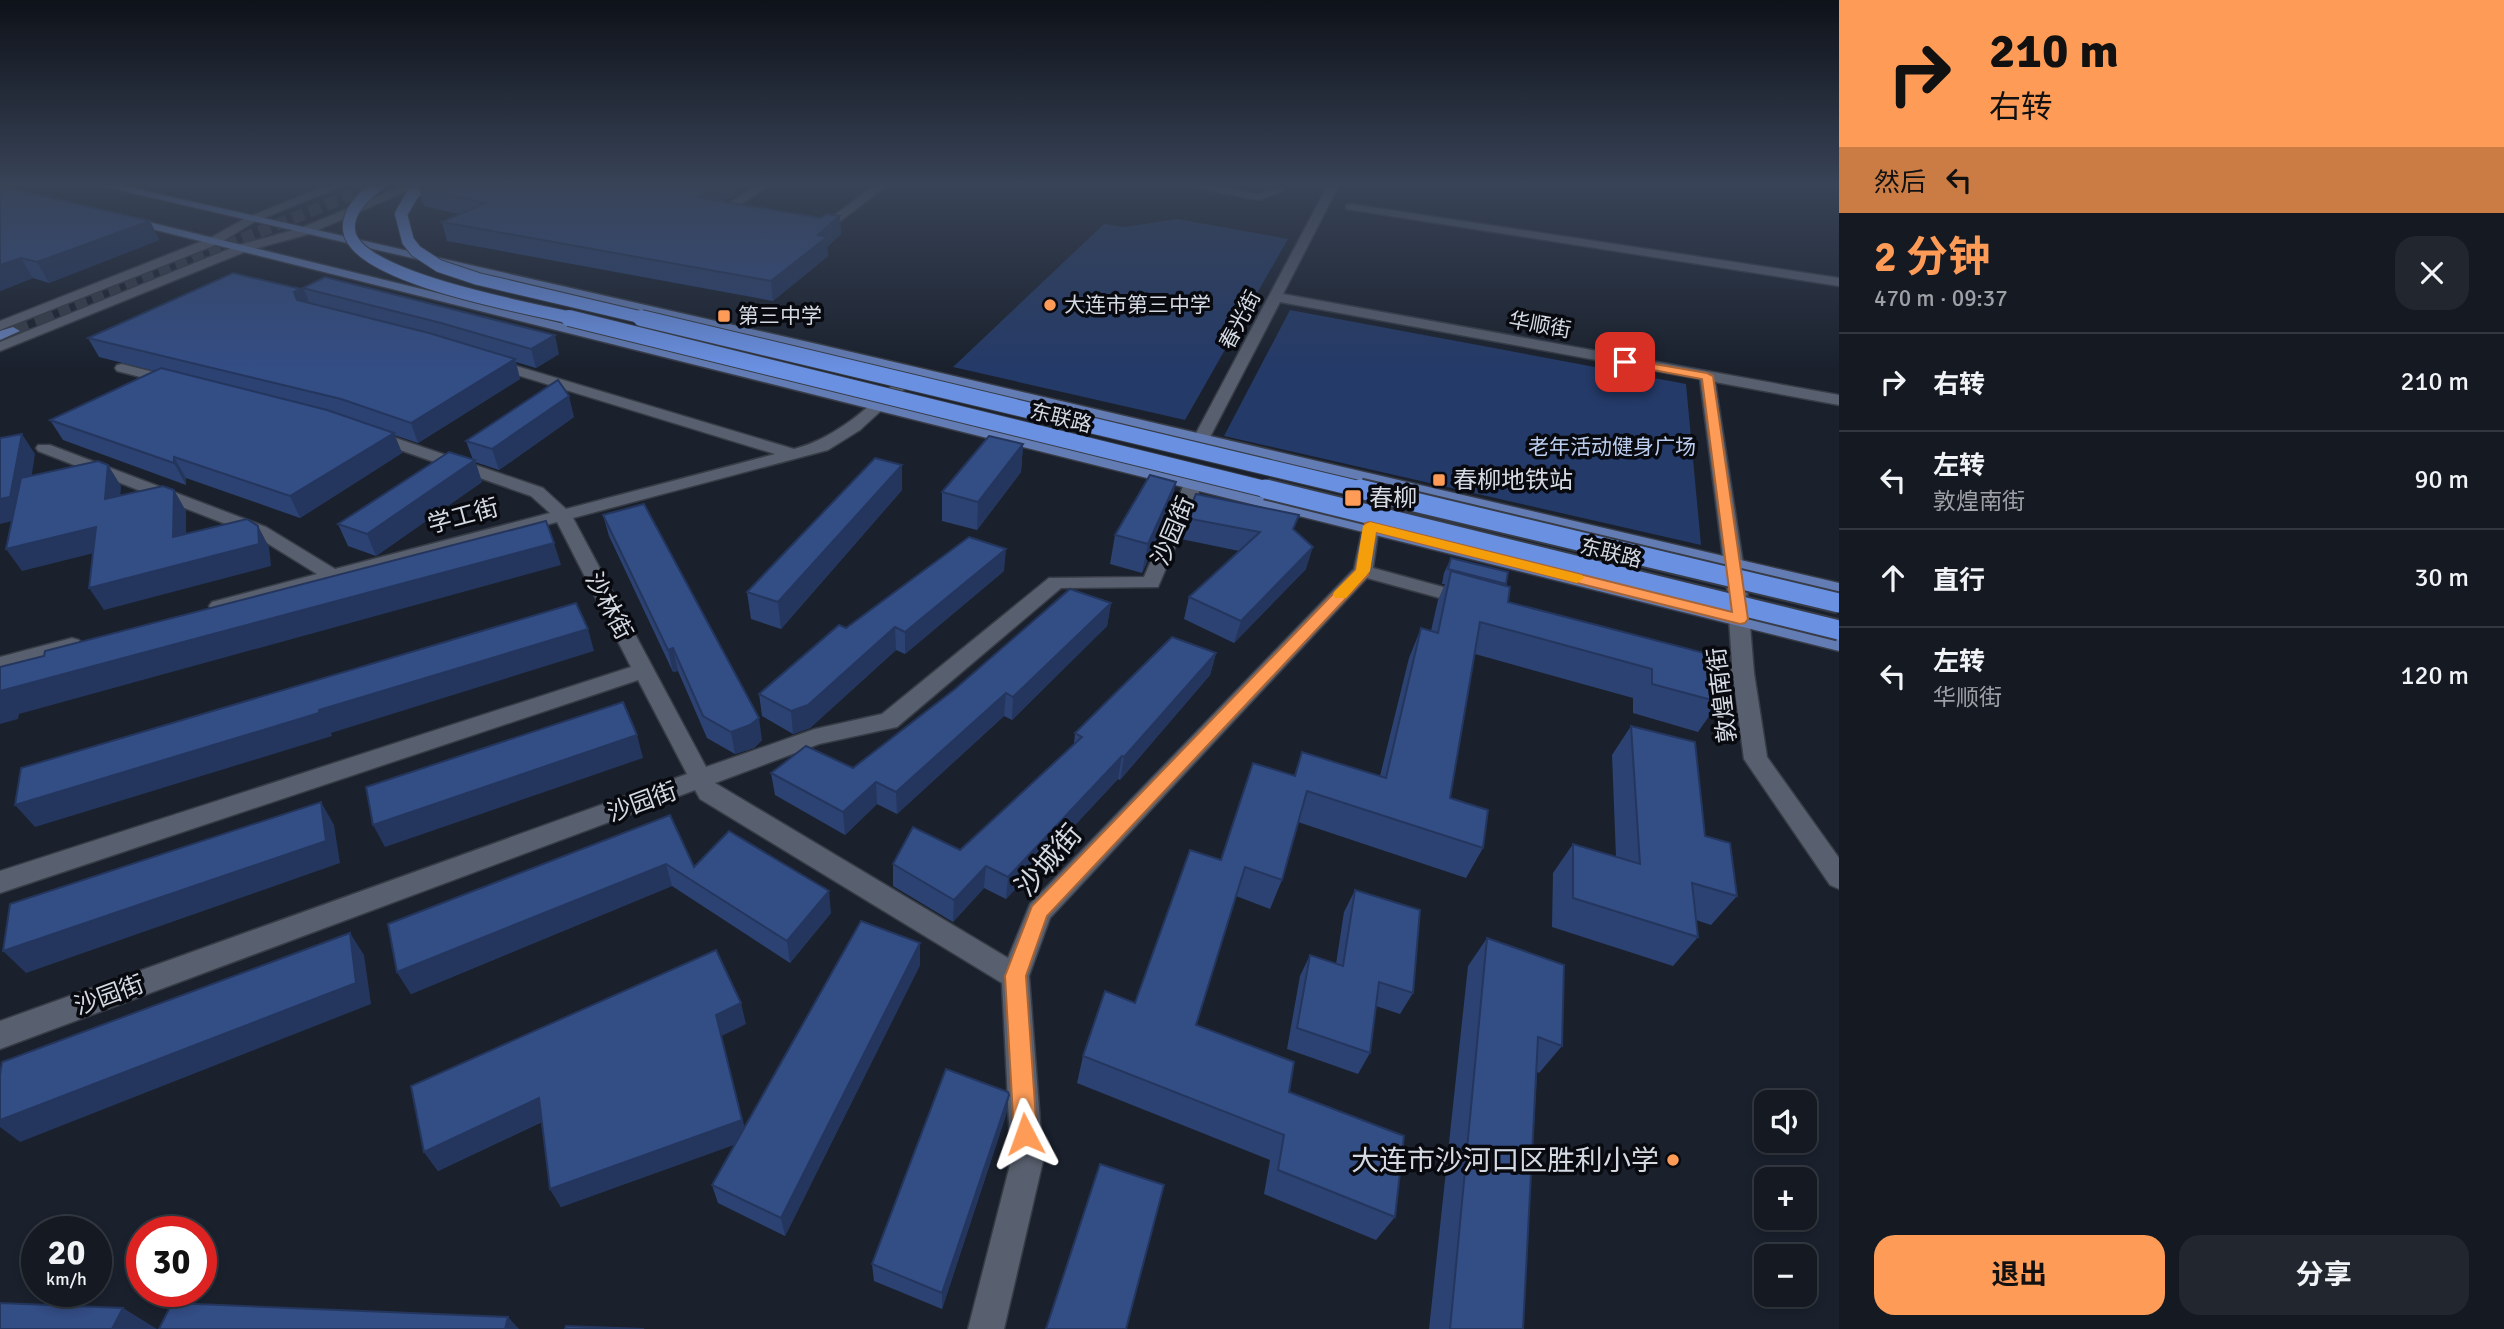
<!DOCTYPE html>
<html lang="zh">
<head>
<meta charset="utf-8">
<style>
  body { margin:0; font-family:Signika,"Noto Sans SC",sans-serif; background:#21262f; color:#f1f3f6; height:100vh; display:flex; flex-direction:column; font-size:26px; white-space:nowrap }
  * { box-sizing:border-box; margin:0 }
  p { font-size:23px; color:#9da0a5 }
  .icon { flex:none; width:38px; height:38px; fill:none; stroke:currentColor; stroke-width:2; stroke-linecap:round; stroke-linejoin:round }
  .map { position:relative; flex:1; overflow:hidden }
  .side { display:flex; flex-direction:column; background:#141922; width:665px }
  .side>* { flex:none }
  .banner { background:#fe9c57; color:#111; overflow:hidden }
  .fabs { position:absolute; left:1754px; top:1090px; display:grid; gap:14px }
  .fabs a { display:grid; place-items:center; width:63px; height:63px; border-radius:14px; background:#141922; box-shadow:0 4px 10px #0003,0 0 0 2px #333840; font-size:35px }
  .speed { position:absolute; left:21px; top:1216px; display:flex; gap:14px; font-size:35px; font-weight:700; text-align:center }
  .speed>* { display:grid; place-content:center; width:91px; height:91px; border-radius:50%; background:#141922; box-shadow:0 4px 10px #0003,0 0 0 2px #333840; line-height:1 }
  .speed small { font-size:18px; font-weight:400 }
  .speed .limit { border:10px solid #d22; background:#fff; color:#111 }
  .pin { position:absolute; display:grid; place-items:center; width:60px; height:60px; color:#fff; margin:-30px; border-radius:14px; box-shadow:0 4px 10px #0006 }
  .me { position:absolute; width:77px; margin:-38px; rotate:356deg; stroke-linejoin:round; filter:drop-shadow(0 0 5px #0008) }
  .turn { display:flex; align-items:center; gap:24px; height:147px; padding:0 35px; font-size:32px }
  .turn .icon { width:91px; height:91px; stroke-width:2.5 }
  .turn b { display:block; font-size:49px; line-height:60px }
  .then { display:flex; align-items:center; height:66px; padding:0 35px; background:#0003; gap:14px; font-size:26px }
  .round { display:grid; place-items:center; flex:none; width:74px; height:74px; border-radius:21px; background:#21262f }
  .overview { display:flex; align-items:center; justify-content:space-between; height:119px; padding:0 35px }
  h1 { font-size:42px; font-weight:700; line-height:52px; color:#fe9c57 }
  .primary-button { display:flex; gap:14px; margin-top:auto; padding:14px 35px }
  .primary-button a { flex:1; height:80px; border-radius:21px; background:#fe9c57; color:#111; font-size:28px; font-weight:700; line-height:80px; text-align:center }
  .primary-button a+a { background:#21262f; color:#f1f3f6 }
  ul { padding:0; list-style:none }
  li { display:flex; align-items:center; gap:21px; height:98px; padding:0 35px; border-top:2px solid #333840 }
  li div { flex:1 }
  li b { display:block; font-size:26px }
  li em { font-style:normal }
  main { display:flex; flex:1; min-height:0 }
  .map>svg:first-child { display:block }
  .green { fill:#243a68 }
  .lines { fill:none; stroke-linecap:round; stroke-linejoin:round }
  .primary-tunnel-far1 { stroke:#363d48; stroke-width:12; stroke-dasharray:12 6; stroke-linecap:butt }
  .primary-tunnel { stroke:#363d48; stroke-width:16; stroke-dasharray:16 8; stroke-linecap:butt }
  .street-casing { stroke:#373c46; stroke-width:3 }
  .secondary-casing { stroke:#373c46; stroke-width:3 }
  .primary-casing { stroke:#373c46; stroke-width:3 }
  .street { fill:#585f6e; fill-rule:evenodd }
  .secondary { fill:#585f6e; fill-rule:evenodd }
  .primary { fill:#637cb4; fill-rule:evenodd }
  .highway-bridge-far2-casing { stroke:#373c46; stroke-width:14; stroke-linecap:butt }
  .highway-bridge-far1-casing { stroke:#373c46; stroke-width:18; stroke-linecap:butt }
  .highway-bridge-casing { stroke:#373c46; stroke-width:23; stroke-linecap:butt }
  .highway-bridge-far2 { stroke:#6a90e2; stroke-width:12 }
  .highway-bridge-far1 { stroke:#6a90e2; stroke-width:16 }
  .highway-bridge { stroke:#6a90e2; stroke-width:19 }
  .wall { fill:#2c4272 }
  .shaded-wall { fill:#24365d }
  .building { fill:#334d85; stroke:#24365d; stroke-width:2 }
  .route { fill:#fe9c57; stroke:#a56539; stroke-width:2 }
  .slow { fill:#f59e0b }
  .poi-dot { fill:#fe9c57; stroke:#080a10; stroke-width:2.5 }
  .labels { text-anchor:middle; stroke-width:7; stroke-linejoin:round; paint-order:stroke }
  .far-poi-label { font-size:21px; fill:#d4d9e2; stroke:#080a10; text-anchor:start }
  .far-street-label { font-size:21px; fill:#d4d9e2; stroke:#080a10 }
  .far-park-label { font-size:21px; fill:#bccef0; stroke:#080a10 }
  .poi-label { font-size:24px; fill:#d4d9e2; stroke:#080a10; text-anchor:start }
  .street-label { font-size:24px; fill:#d4d9e2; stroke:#080a10 }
  .near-street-label { font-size:28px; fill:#d4d9e2; stroke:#080a10 }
  .near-poi-label { font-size:28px; fill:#d4d9e2; stroke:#080a10; text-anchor:end }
</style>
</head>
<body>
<main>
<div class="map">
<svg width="1839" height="1329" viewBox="0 0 1839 1329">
  <rect width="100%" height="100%" fill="#1a212d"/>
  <!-- green -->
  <g class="green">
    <polygon points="1177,219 1288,239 1185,420 953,367 1104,224 1125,227"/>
    <polygon points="1290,310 1686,384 1701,545 1224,436"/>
  </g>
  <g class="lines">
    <!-- primary-tunnel-far1 -->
    <polyline class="primary-tunnel-far1" points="42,319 381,183"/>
    <!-- primary-tunnel -->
    <polyline class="primary-tunnel" points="13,331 46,318"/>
    <defs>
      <g id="street">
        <polygon points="760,183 773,183 729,212 733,215 731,217 718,217 712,214"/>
        <polygon points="878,183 890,183 826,232 813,231 813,227 820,226"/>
        <polygon points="1170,183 1197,183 1258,194 1278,188 1283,191 1259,200"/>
        <polygon points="1329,183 1340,183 1283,294 1839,395 1839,405 1715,382 1747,589 1754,673 1767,757 1839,858 1839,889 1830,885 1744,759 1733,677 1682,663 1679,658 1682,653 1689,651 1732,663 1727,589 1700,379 1280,302 1209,439 1201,444 1195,442 1193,439"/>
        <polygon points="1350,204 1839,278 1839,286 1346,209 1346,205"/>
        <path d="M493,359L794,449C841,437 875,400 911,369L916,368L923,372L860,430L828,450L573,518L706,767L815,729L882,714L1049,578L1144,577L1185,482L1188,478H1200L1203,482L1158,587L1061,588L897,727L819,744L715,783L1008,958L1030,904L1354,569L1364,522H1376L1379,526L1373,568L1476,596L1479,600L1476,604L1469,606L1367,578L1050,918L1029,976L1043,1161L1004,1329H968L1011,1161L1002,983L700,799L695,790L0,1049V1021L687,774L638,680L0,893V871L631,667L557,522L219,612L212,610L209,606L212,602L317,574L254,535L38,451L36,448L38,445H50L266,527L335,569L550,513L531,496L366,438L364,435L366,432H378L543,488L566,509L775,454L488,366L486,363Z"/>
        <polygon points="122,364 177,378 179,381 172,385 117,371 115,368 117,365"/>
        <polygon points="72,638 79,640 82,645 79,650 0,671 0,657"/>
      </g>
      <g id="secondary">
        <polygon points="333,183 349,183 254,222 218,244 0,330 0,321 210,238 246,218"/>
        <polygon points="410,183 425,183 309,234 247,251 0,351 0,342 239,245 301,228"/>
      </g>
      <g id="primary">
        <polygon points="89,183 110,183 817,344 1839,583 1839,595 817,352"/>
        <polygon points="124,216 1839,637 1839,651 120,221 118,219"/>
        <polygon points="13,327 20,331 0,340 0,331"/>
      </g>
    </defs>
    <!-- street casing -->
    <use href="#street" class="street-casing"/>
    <!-- secondary casing -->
    <use href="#secondary" class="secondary-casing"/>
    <!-- primary casing -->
    <use href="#primary" class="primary-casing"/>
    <!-- street -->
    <use href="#street" class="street"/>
    <!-- secondary -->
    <use href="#secondary" class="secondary"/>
    <!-- primary -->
    <use href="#primary" class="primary"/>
    <defs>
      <g id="highway-bridge-far2">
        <path d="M380,183C366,195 347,209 349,230C353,278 534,309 576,319"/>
        <polyline points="424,183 412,195 401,214 408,241 416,251 439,266 478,279 648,319"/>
      </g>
      <g id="highway-bridge-far1">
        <polyline points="569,318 1273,491"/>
        <polyline points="641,318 1367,491"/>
      </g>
      <g id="highway-bridge">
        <polyline points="1266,489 1839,630"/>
        <polyline points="1360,489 1839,603"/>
      </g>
    </defs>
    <!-- highway-bridge-far2 casing -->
    <use href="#highway-bridge-far2" class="highway-bridge-far2-casing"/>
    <!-- highway-bridge-far1 casing -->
    <use href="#highway-bridge-far1" class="highway-bridge-far1-casing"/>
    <!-- highway-bridge casing -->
    <use href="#highway-bridge" class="highway-bridge-casing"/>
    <!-- highway-bridge-far2 -->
    <use href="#highway-bridge-far2" class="highway-bridge-far2"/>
    <!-- highway-bridge-far1 -->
    <use href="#highway-bridge-far1" class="highway-bridge-far1"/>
    <!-- highway-bridge -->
    <use href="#highway-bridge" class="highway-bridge"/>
  </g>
  <!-- wall -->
  <g class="wall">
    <polygon points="253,183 278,183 258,185"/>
    <polygon points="851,183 872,183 869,186"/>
    <polygon points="0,186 150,221 159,240 49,283 33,278 0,291"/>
    <polygon points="419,188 738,193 724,201 841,234 827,247 828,256 773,301 447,241 442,222 459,214 424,206"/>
    <polygon points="325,277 559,354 536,368 516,362 520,379 418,443 394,435 402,453 300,518 186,478 186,485 63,440 50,420 155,371 99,357 88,338 301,289"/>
    <polygon points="574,417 499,470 475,462 482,482 376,556 348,546 338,524 473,460 466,441"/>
    <polygon points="1023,444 1021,472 977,530 942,521 942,492"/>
    <polygon points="902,490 781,629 751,619 747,592"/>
    <polygon points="1170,510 1142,573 1110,564 1115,535"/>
    <polygon points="603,515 762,740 754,748 735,754 707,738 678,671 673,672 609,536"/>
    <polygon points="1186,518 1295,531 1306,569 1234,643 1184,619 1189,597 1239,551 1181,539"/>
    <polygon points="1451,558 1506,584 1505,586 1508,602 1716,656 1719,702 1698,732 1633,713 1633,698 1475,654 1450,798 1483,848 1466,878 1298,822 1282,880 1270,909 1236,896 1196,1025 1289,1092 1395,1217 1376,1240 1264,1194 1270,1160 1077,1083 1083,1056 1135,1003 1221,860 1294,776 1302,752 1380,776 1409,658 1421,628 1431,631 1438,600 1445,584 1442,584 1444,573"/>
    <polygon points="1004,571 905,654 896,650 810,728 793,734 762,716 759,694 846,628"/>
    <polygon points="1111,603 1107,626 1012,720 1004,716 897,814 877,804 845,835 775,795 771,773 853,768"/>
    <polygon points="1216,653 1210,675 1120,780 1118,779 1006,899 984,888 953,922 893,886 893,864 960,850 1074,744 1075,733"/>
    <polygon points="1631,726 1705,836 1737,896 1711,925 1696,920 1698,937 1673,966 1552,927 1553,873 1573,844 1616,857 1612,755"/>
    <polygon points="670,815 694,867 831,913 790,963 672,886 411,994 397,972"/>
    <polygon points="1355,890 1413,993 1400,1014 1376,1006 1370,1053 1358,1074 1287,1049 1300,976 1310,955 1336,964 1344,912"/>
    <polygon points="1487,938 1562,1046 1539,1073 1537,1072 1523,1329 1429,1329 1468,966"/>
    <polygon points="920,943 920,965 785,1236 718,1203 712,1185 735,1144 561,1207 550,1189 542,1122 438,1171 424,1152 746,1024 721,1036 744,1127"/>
    <polygon points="1009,1095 1006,1115 942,1309 874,1281 872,1264"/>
  </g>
  <!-- shaded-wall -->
  <g class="shaded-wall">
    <polygon points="721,183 737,183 738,193 700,215 697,197"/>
    <polygon points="840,216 841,234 827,247 828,256 773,301 771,281"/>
    <polygon points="150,221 159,240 49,283 37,262"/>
    <polygon points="21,258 33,278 0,291 0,265"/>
    <polygon points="303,288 311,306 304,319 294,292"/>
    <polygon points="555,335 559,354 536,368 531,349"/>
    <polygon points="515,359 520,379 418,443 411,423"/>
    <polygon points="569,396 574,417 499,470 492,449"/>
    <polygon points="394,433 402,453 300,518 290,496"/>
    <polygon points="22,434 35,454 25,518 0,524 0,499"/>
    <polygon points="1023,444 1021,472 977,530 978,502"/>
    <polygon points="174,457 186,478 186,485 174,463"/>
    <polygon points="475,460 482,482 376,556 367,534"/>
    <polygon points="108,465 121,486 119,520 105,499"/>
    <polygon points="902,465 902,490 781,629 778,602"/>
    <polygon points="1176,482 1170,510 1142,573 1148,544"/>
    <polygon points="174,490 186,511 186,559 173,537"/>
    <polygon points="258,526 269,547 271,566 104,610 89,588"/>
    <polygon points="96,527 110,549 22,571 6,549"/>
    <polygon points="554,543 561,565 19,714 18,719 0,724 0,691"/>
    <polygon points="1313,547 1306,569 1234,643 1241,621"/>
    <polygon points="1006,549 1004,571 905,654 905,632"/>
    <polygon points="1111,603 1107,626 1012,720 1013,697"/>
    <polygon points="895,627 896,650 810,728 793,734 791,711"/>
    <polygon points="588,629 594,651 331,733 332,736 35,827 15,805 319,710"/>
    <polygon points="673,648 678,671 673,672 668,650"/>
    <polygon points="1216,653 1210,675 1120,780 1124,757"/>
    <polygon points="1006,693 1004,716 897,814 896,792"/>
    <polygon points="759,718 762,740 754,748 735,754 731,732"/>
    <polygon points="637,735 643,758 385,847 373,825"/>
    <polygon points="1122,756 1118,779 1006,899 1008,877"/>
    <polygon points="876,782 877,804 845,835 843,812"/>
    <polygon points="321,802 334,825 340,863 26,973 3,951"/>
    <polygon points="666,864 672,886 411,994 397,972"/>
    <polygon points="986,866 984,888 953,922 954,900"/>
    <polygon points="829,891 831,913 790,963 787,941"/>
    <polygon points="350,933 364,955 371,1004 20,1142 0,1127 0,1120"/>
    <polygon points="920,943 920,965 785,1236 781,1218"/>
    <polygon points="741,1003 746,1024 721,1036 748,1140 561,1207 550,1189 716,1015"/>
    <polygon points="1009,1095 1006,1115 942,1309 942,1293"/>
    <polygon points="539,1098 549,1118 438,1171 424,1152"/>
    <polygon points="123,1308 157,1329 112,1329"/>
    <polygon points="508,1317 519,1329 505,1329"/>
  </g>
  <!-- building -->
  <g class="building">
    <polygon points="431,183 721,183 697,197 820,218 827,214 840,216 818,235 827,237 771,281 442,222 485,203 419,188"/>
    <polygon points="0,186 150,221 37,262 21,258 0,265"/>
    <polygon points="233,273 301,289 325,277 555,335 531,349 441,323 303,288 294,292 297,300 429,333 515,359 411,423 341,399 88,338"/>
    <polygon points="161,368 327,410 394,433 290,496 174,457 174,463 50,420"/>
    <polygon points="558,380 569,396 492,449 466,441"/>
    <polygon points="22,434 10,497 0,499 0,438"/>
    <polygon points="989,436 1023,444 978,502 942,492"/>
    <polygon points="449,452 475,460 367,534 338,524"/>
    <polygon points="875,458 902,465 778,602 747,592"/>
    <polygon points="98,461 108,465 105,499 163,486 174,490 173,537 247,519 258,526 259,544 89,588 96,527 6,549 21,478"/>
    <polygon points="1150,475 1176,482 1148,544 1115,535"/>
    <polygon points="1196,494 1299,515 1293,529 1313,547 1241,621 1189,597 1260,532 1186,518"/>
    <polygon points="644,504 759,718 750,725 731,732 703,716 673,648 668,650 603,515"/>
    <polygon points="546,521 554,543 0,691 0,693 0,667 44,656 45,651"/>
    <polygon points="969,537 1006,549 905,632 895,627 808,705 791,711 759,694 839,625 846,628"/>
    <polygon points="1451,558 1508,572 1506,584 1448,569"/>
    <polygon points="1451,571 1510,587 1508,602 1716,656 1719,702 1652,684 1652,669 1480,622 1450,798 1488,810 1483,848 1307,791 1282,880 1245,867 1196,1025 1294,1062 1289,1092 1404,1136 1395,1217 1278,1170 1284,1135 1083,1056 1105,991 1135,1003 1190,850 1221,860 1253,763 1295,776 1302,752 1386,778 1421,628 1438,633"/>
    <polygon points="1070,589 1111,603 1013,697 1006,693 896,792 876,782 843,812 771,773 806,746 853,768 955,689"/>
    <polygon points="576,603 588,629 319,710 319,713 15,805 21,768"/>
    <polygon points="1172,637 1216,653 1124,757 1122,756 1008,877 986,866 954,900 893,864 913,827 960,850 1082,737 1075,733"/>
    <polygon points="623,702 637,735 373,825 366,787"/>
    <polygon points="1631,726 1695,742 1705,836 1730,843 1737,896 1692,883 1698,937 1573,898 1573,844 1640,864"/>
    <polygon points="321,802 326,841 3,951 10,904"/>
    <polygon points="670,815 694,867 729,831 829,891 787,941 666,864 397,972 388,924"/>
    <polygon points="1355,890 1420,910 1413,993 1379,982 1370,1053 1297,1028 1310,955 1343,966"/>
    <polygon points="861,921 920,943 781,1218 712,1185"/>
    <polygon points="350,933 356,983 0,1120 0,1075 2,1062"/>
    <polygon points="1487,938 1564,965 1562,1046 1538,1037 1523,1329 1450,1329"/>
    <polygon points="716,950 741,1003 716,1015 742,1120 550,1189 539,1098 424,1152 411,1086"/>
    <polygon points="946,1069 1008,1092 1009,1095 942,1293 872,1264"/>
    <polygon points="1100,1164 1164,1185 1126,1329 1046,1329"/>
    <polygon points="0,1303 123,1308 112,1329 0,1329"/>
    <polygon points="172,1303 508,1317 505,1329 159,1329"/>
    <polygon points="566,1326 644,1329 565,1329"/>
  </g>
  <!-- sky -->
  <linearGradient id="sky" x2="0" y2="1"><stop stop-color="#0e1219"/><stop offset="0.5" stop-color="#384357"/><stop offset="1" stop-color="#384357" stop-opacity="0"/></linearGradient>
  <rect width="1839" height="369" fill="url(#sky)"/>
  <!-- route -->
  <polygon class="route" points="1625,359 1707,373 1713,376 1748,619 1745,623 1740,624 1376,532 1368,575 1047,916 1026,976 1037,1134 1034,1143 1025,1146 1017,1143 1014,1134 1005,976 1032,906 1356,570 1365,523 1370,522 1732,612 1702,379 1621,364 1621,360"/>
  <!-- slow -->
  <polygon class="slow" points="1370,522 1582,575 1584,578 1577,583 1376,532 1370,571 1346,598 1335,598 1333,594 1335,591 1356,570 1363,526"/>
  <!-- markers -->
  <g class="poi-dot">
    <circle cx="1050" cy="305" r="7"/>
    <rect x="717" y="309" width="14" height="14" rx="3.5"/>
    <rect x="1432" y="473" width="14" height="14" rx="3.5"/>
    <rect x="1344" y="489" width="18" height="18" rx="3.5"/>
    <circle cx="1673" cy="1160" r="7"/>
  </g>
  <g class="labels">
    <!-- far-poi labels -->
    <g class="far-poi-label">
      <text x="1064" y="312">大连市第三中学</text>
      <text x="738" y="323">第三中学</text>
    </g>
    <!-- far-street labels -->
    <g class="far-street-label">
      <text transform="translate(1240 320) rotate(-62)" y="7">春光街</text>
      <text transform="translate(1540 325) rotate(10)" y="7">华顺街</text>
      <text transform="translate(1061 418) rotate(14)" y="7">东联路</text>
      <text transform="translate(1611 553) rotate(14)" y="7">东联路</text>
    </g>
    <!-- far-park labels -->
    <g class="far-park-label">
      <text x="1612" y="454">老年活动健身广场</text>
    </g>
    <!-- poi labels -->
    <g class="poi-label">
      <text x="1453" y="488">春柳地铁站</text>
      <text x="1369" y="506">春柳</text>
    </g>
    <!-- street labels -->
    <g class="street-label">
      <text transform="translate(463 516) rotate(-15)" y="8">学工街</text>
      <text transform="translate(1173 531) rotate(-67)" y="8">沙园街</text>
      <text transform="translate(609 606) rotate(62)" y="8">沙林街</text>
      <text transform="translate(1722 695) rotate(-97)" y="8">敦煌南街</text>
      <text transform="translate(642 802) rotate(-20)" y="8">沙园街</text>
      <text transform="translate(109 995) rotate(-20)" y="8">沙园街</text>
    </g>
    <!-- near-street labels -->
    <g class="near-street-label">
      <text transform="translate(1048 860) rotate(-49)" y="10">沙城街</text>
    </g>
    <!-- near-poi labels -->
    <g class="near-poi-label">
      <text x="1659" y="1170">大连市沙河口区胜利小学</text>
    </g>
  </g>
</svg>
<div class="fabs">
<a><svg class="icon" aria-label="sound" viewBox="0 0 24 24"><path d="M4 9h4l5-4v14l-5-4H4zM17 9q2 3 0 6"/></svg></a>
<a>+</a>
<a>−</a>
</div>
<div class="speed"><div>20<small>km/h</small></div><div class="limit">30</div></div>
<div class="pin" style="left:1625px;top:362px;background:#d93025"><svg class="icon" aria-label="arrive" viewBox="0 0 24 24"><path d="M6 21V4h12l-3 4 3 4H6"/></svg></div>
<svg class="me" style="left:1025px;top:1134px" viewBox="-20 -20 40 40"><path d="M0-17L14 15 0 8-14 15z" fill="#fe9c57" stroke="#fff" stroke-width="4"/></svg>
</div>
<section class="side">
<div class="banner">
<div class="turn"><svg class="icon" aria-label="right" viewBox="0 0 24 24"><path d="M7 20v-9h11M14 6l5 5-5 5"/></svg><div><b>210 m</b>右转</div></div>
<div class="then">然后<svg class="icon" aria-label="left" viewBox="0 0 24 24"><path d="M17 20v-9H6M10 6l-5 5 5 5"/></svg></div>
</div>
<div class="overview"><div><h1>2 分钟</h1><p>470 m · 09:37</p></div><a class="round"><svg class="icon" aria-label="close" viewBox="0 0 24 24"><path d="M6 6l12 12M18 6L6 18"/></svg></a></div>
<ul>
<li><svg class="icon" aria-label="right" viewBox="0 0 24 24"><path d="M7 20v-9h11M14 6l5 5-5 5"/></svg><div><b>右转</b></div><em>210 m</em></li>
<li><svg class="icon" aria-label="left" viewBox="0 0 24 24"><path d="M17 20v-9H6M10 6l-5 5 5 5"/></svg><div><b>左转</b><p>敦煌南街</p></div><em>90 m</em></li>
<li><svg class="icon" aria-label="ahead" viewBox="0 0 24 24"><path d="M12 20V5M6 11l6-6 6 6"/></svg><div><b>直行</b></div><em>30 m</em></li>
<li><svg class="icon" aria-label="left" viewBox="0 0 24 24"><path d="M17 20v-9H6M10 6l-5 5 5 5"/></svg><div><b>左转</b><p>华顺街</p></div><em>120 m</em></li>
</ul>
<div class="primary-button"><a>退出</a><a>分享</a></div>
</section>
</main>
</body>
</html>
